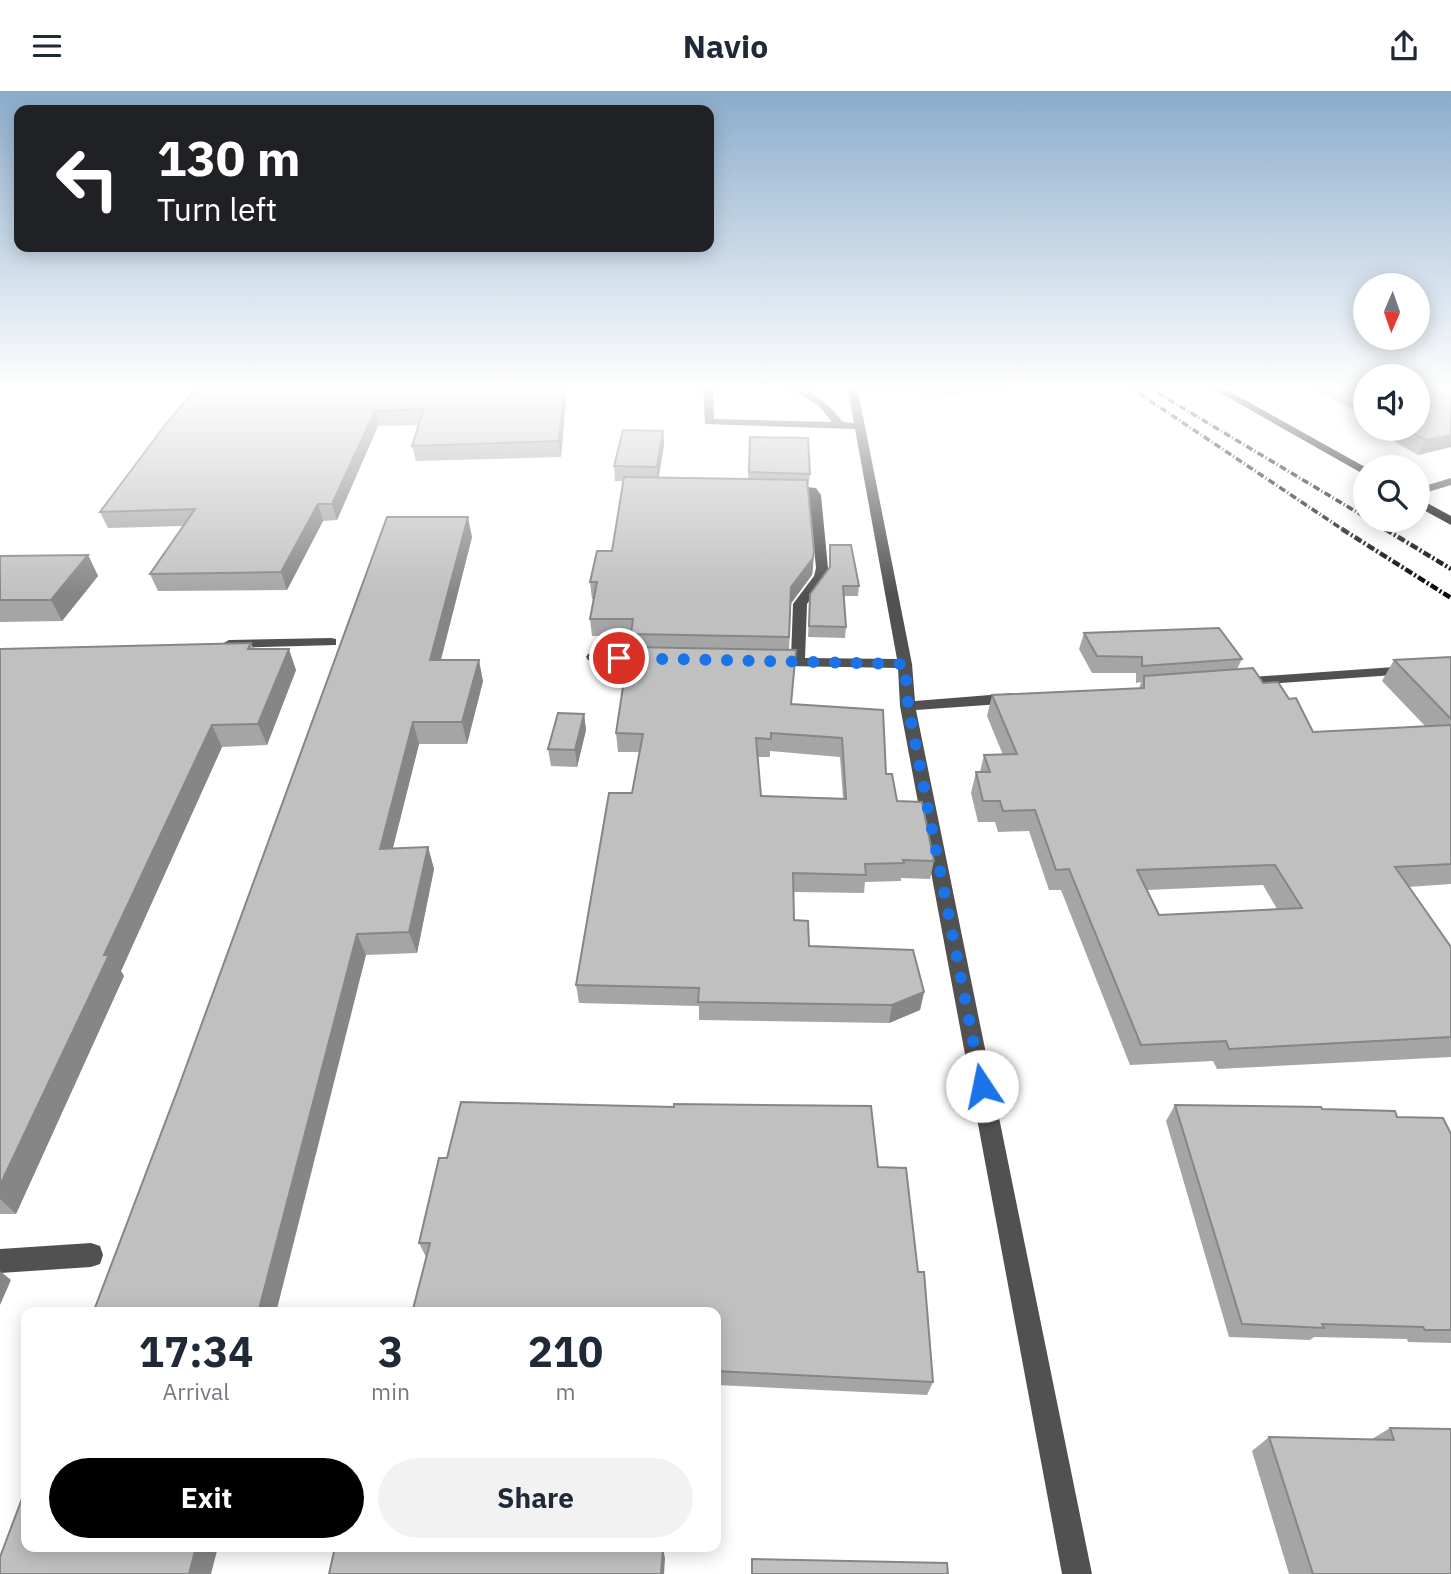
<!DOCTYPE html>
<html lang="en">
<head>
<meta charset="utf-8">
<style>
  body { margin:0; font-family:"IBM Plex Sans",sans-serif; background:#f2f2f3; color:#1f2937; height:100vh; display:flex; flex-direction:column; font-size:26px; white-space:nowrap }
  * { box-sizing:border-box; margin:0 }
  p { font-size:23px; color:#747a83 }
  .icon { flex:none; width:38px; height:38px; fill:none; stroke:currentColor; stroke-width:2; stroke-linecap:round; stroke-linejoin:round }
  .map { position:relative; flex:1; overflow:hidden }
  .details { position:absolute; left:21px; top:1216px; width:700px; height:245px; display:flex; flex-direction:column; background:#fff; border-radius:14px; box-shadow:0 4px 18px #0003 }
  .details>* { flex:none }
  .top-card { position:absolute; left:14px; top:14px; width:700px; height:147px; border-radius:14px; box-shadow:0 4px 18px #0003; background:#202124; color:#fff; overflow:hidden }
  .needle { width:46px; rotate:182deg }
  .buttons { position:absolute; left:1353px; top:182px; display:grid; gap:14px }
  .buttons a { display:grid; place-items:center; width:77px; height:77px; border-radius:50%; background:#fff; box-shadow:0 4px 18px #0003; font-size:35px }
  .pin { position:absolute; display:grid; place-items:center; width:60px; height:60px; color:#fff; margin:-30px; border:4px solid #fff; border-radius:50%; box-shadow:0 2px 7px #0007 }
  .me { position:absolute; width:77px; margin:-38px; rotate:349deg; stroke-linejoin:round; filter:drop-shadow(0 0 5px #0008) }
  .turn { display:flex; align-items:center; gap:24px; height:147px; padding:0 28px; font-size:32px }
  .turn .icon { width:91px; height:91px; stroke-width:2.5 }
  .turn b { display:block; font-size:49px; line-height:60px }
  .eta { display:flex; justify-content:space-evenly; align-items:center; height:119px; text-align:center }
  .eta b { font-size:42px; font-weight:700; line-height:49px }
  .primary-button { display:flex; gap:14px; margin-top:auto; padding:14px 28px }
  .primary-button a { flex:1; height:80px; border-radius:42px; background:#000; color:#fff; font-size:28px; font-weight:700; line-height:80px; text-align:center }
  .primary-button a+a { background:#f2f2f3; color:#1f2937 }
  header { display:flex; justify-content:space-between; align-items:center; height:91px; padding:0 28px; background:#fff; font-size:32px; font-weight:700 }
  .map>svg:first-child { display:block }
  .lines { fill:none; stroke-linecap:round; stroke-linejoin:round }
  .minor { fill:#515151; fill-rule:evenodd }
  .major { fill:#000; fill-rule:evenodd }
  .rail-far1 { stroke:#000; stroke-width:3.5; stroke-dasharray:7 2.5 1 2.5; stroke-linecap:butt }
  .rail { stroke:#000; stroke-width:4.5; stroke-dasharray:8 2.5 2 2.5; stroke-linecap:butt }
  .wall { fill:#a5a5a5; fill-rule:evenodd }
  .shaded-wall { fill:#868686 }
  .building { fill:#c0c0c0; stroke:#868686; stroke-width:2; fill-rule:evenodd }
  .route { stroke:#1a73e8; stroke-width:12; stroke-dasharray:0 21.6 }
</style>
</head>
<body>
<header><svg class="icon" aria-label="menu" viewBox="0 0 24 24"><path d="M4 6h16M4 12h16M4 18h16"/></svg>Navio<svg class="icon" aria-label="share" viewBox="0 0 24 24"><path d="M12 15V3M7 8l5-5 5 5M5 13v7h14v-7"/></svg></header>
<div class="map">
<svg width="1451" height="1483" viewBox="0 0 1451 1483">
  <rect width="100%" height="100%" fill="#fff"/>
  <g class="lines">
    <!-- minor -->
    <g class="minor">
      <path d="M703,295H713L714,328L832,331L819,315L786,295C811,295 828,313 843,331L854,332L847,295H857L912,573L915,610L1015,602L1023,607L1015,612L916,619L1092,1483H1062L900,615L898,577L786,575L779,571L781,568L791,567L793,513L814,485L816,477L809,404L782,399L780,397L786,394L816,397L821,404L828,477L827,485L807,513L805,567L897,568L855,338L705,333Z"/>
      <polygon points="1451,387 1451,394 1418,404 1418,397"/>
      <polygon points="331,547 336,548 336,554 229,557 222,553 229,549"/>
      <polygon points="593,562 650,563 657,567 650,571 588,569 586,566 588,563"/>
      <polygon points="1451,572 1451,580 1238,595 1231,591 1238,587"/>
      <polygon points="91,1152 100,1155 103,1164 100,1173 91,1176 0,1182 0,1158"/>
    </g>
    <!-- major -->
    <g class="major">
      <polygon points="1208,295 1220,295 1365,376 1365,384"/>
      <polygon points="1418,407 1451,425 1451,434 1418,416"/>
    </g>
    <!-- rail-far1 -->
    <g class="rail-far1">
      <polyline points="1128,295 1345,440"/>
      <polyline points="1146,295 1365,426"/>
      <polyline points="1369,429 1388,440"/>
    </g>
    <!-- rail -->
    <g class="rail">
      <polyline points="1342,438 1451,507"/>
      <polyline points="1385,438 1451,478"/>
    </g>
  </g>
  <!-- wall -->
  <g class="wall">
    <polygon points="567,295 561,366 416,370 412,355 419,334 378,335 337,429 323,430 287,499 158,500 150,483 183,435 108,437 100,421 165,334"/>
    <polygon points="869,295 1027,295 951,303 870,301"/>
    <polygon points="1308,295 1365,295 1365,325"/>
    <polygon points="1451,295 1451,356 1418,364 1379,342 1381,338 1418,338"/>
    <path d="M663,340L664,354L658,386L748,388L750,346L810,383L809,393H807L813,477L812,484L791,513L789,559L792,613L883,619L886,683L897,710L934,770L930,788L901,787V790L865,791L864,802L794,801V829L809,855L924,901L920,919L889,932L699,929V915L579,912L576,894L632,702L639,661H618L616,642L632,556L631,545H592L590,528L594,508H592L590,491L612,460L623,390H615L614,375ZM770,660L840,666L843,707L761,705L757,666H770Z"/>
    <polygon points="472,446 441,569 483,590 467,653 419,653 393,757 428,756 434,778 417,862 366,864 93,1222"/>
    <polygon points="830,454 859,495 858,505 844,505 846,536 845,547 808,546 810,503 829,477"/>
    <polygon points="88,464 98,485 62,530 0,531 0,465"/>
    <path d="M1084,542L1242,568L1237,578L1263,592L1313,641L1426,636L1382,590L1394,569L1451,566V793L1408,796L1451,856V966L1217,978L1213,970L1130,974L1061,799H1049L1029,740L998,741L995,731H978L971,702L976,681H980L984,664H1003L987,625L992,604L1139,598L1141,591L1136,592V582H1092L1079,558ZM1263,794L1277,818L1159,824L1147,799Z"/>
    <polygon points="251,552 254,558 296,579 267,654 222,656 121,880 124,885 16,1123 0,1123 0,558"/>
    <polygon points="584,623 586,639 577,676 551,675 548,658"/>
    <polygon points="1175,1014 1322,1018 1397,1026 1451,1043 1451,1252 1408,1251 1407,1248 1314,1246 1310,1249 1229,1246 1166,1030"/>
    <polygon points="878,1076 918,1181 933,1291 927,1304 716,1294 716,1222 426,1166 419,1152"/>
    <polygon points="1390,1337 1451,1483 1289,1483 1252,1360 1269,1346 1372,1348"/>
  </g>
  <!-- shaded-wall -->
  <g class="shaded-wall">
    <polygon points="564,295 567,295 561,366 559,350"/>
    <polygon points="953,295 1027,295 951,303"/>
    <polygon points="375,320 378,335 337,429 332,413"/>
    <polygon points="663,340 664,354 658,391 657,376"/>
    <polygon points="1451,344 1451,356 1418,364 1426,349"/>
    <polygon points="318,413 323,430 287,499 281,481"/>
    <polygon points="468,426 472,446 435,591 430,569"/>
    <polygon points="814,460 813,477 812,484 790,513 791,496"/>
    <polygon points="88,464 98,485 62,530 51,509"/>
    <polygon points="289,558 296,579 267,654 258,633"/>
    <polygon points="479,569 483,590 467,653 462,631"/>
    <polygon points="584,623 586,639 577,676 575,659"/>
    <polygon points="413,631 419,653 387,780 380,758"/>
    <polygon points="212,634 222,656 121,880 124,885 16,1123 0,1108 0,1094 104,864"/>
    <polygon points="428,756 434,778 417,862 409,841"/>
    <polygon points="357,843 366,864 276,1222 258,1222"/>
    <polygon points="924,901 920,919 889,932 892,914"/>
    <polygon points="0,1180 11,1189 0,1214"/>
    <polygon points="196,1456 218,1456 211,1483 189,1483"/>
    <polygon points="663,1458 665,1467 664,1483 661,1483"/>
  </g>
  <!-- building -->
  <g class="building">
    <polygon points="198,295 564,295 559,350 412,355 424,318 375,320 332,413 318,413 281,481 150,483 195,418 100,421 165,334"/>
    <polygon points="1340,295 1365,295 1365,308"/>
    <polygon points="1418,295 1451,295 1451,344 1426,349 1404,338 1418,338"/>
    <polygon points="623,339 663,340 657,376 614,375"/>
    <polygon points="750,346 808,347 810,383 749,381"/>
    <polygon points="624,386 807,389 814,460 813,467 791,496 789,546 631,543 633,528 590,528 597,491 590,491 597,460 612,460"/>
    <polygon points="387,426 468,426 430,569 479,569 462,631 413,631 380,758 428,756 409,841 357,843 258,1222 93,1222 179,995"/>
    <polygon points="830,454 851,454 859,495 843,495 846,536 809,535 810,503 830,476"/>
    <polygon points="88,464 51,509 0,509 0,465"/>
    <polygon points="1219,537 1242,568 1142,575 1142,566 1097,565 1084,542"/>
    <polygon points="251,552 248,558 289,558 258,633 212,634 104,864 109,864 0,1094 0,558"/>
    <path d="M629,556L796,559L791,613L883,619L886,683H892L897,710L922,711L934,770L903,769L904,772L865,773L866,784L793,782L794,829L808,830L809,855L913,859L924,901L892,914L698,911L699,897L576,894L609,702H632L643,643L616,642ZM771,642L842,647L846,708L761,705L756,647L771,648Z"/>
    <polygon points="1451,566 1451,628 1394,569"/>
    <path d="M1253,577L1263,592L1278,591L1289,608L1296,607L1313,641L1451,634V773L1395,776L1451,856V946L1229,958L1226,950L1141,954L1069,778L1056,779L1035,719L1003,720L1000,710H983L976,681H990L984,664L1017,663L992,604L1144,597V585ZM1275,774L1302,817L1159,824L1137,779Z"/>
    <polygon points="558,622 584,623 575,659 548,658"/>
    <polygon points="461,1011 674,1016 674,1013 871,1015 878,1076 906,1077 918,1181 924,1181 933,1291 716,1280 716,1222 412,1222 430,1152 419,1152 439,1067 447,1067"/>
    <polygon points="1175,1014 1321,1016 1322,1018 1395,1020 1397,1026 1443,1027 1451,1043 1451,1239 1425,1239 1423,1236 1322,1233 1324,1237 1242,1233"/>
    <polygon points="1390,1337 1451,1338 1451,1483 1313,1483 1269,1346 1394,1349"/>
    <polygon points="26,1397 26,1456 196,1456 189,1483 0,1483 0,1466"/>
    <polygon points="335,1456 583,1456 663,1458 661,1483 329,1483"/>
    <polygon points="752,1468 947,1472 948,1483 752,1483"/>
  </g>
  <!-- sky -->
  <linearGradient id="sky" x2="0" y2="1"><stop stop-color="#8baccb"/><stop offset="0.59" stop-color="#fff"/><stop offset="1" stop-color="#fff" stop-opacity="0"/></linearGradient>
  <rect width="1451" height="503" fill="url(#sky)"/>
  <g class="lines">
    <!-- route -->
    <polyline class="route" points="619,567 905,573 908,615 982,995"/>
  </g>
</svg>
<div class="buttons">
<a><svg class="needle" viewBox="-14 -14 28 28"><path d="M0-13l5 13h-10z" fill="#e53935"/><path d="M0 13l5-13h-10z" fill="#747a83"/></svg></a>
<a><svg class="icon" aria-label="sound" viewBox="0 0 24 24"><path d="M4 9h4l5-4v14l-5-4H4zM17 9q2 3 0 6"/></svg></a>
<a><svg class="icon" aria-label="search" viewBox="0 0 24 24"><circle cx="10" cy="10" r="6"/><path d="M15 15l6 6"/></svg></a>
</div>
<div class="pin" style="left:619px;top:567px;background:#d93025"><svg class="icon" aria-label="arrive" viewBox="0 0 24 24"><path d="M6 21V4h12l-3 4 3 4H6"/></svg></div>
<svg class="me" style="left:982px;top:995px" viewBox="-20 -20 40 40"><circle r="19" fill="#fff"/><path d="M0-13L10 11 0 6-10 11z" fill="#1a73e8"/></svg>
<div class="top-card">
<div class="turn"><svg class="icon" aria-label="left" viewBox="0 0 24 24"><path d="M17 20v-9H6M10 6l-5 5 5 5"/></svg><div><b>130 m</b>Turn left</div></div>
</div>
<section class="details">
<div class="eta">
<div><b>17:34</b><p>Arrival</p></div>
<div><b>3</b><p>min</p></div>
<div><b>210</b><p>m</p></div>
</div>
<div class="primary-button"><a>Exit</a><a>Share</a></div>
</section>
</div>
</body>
</html>
